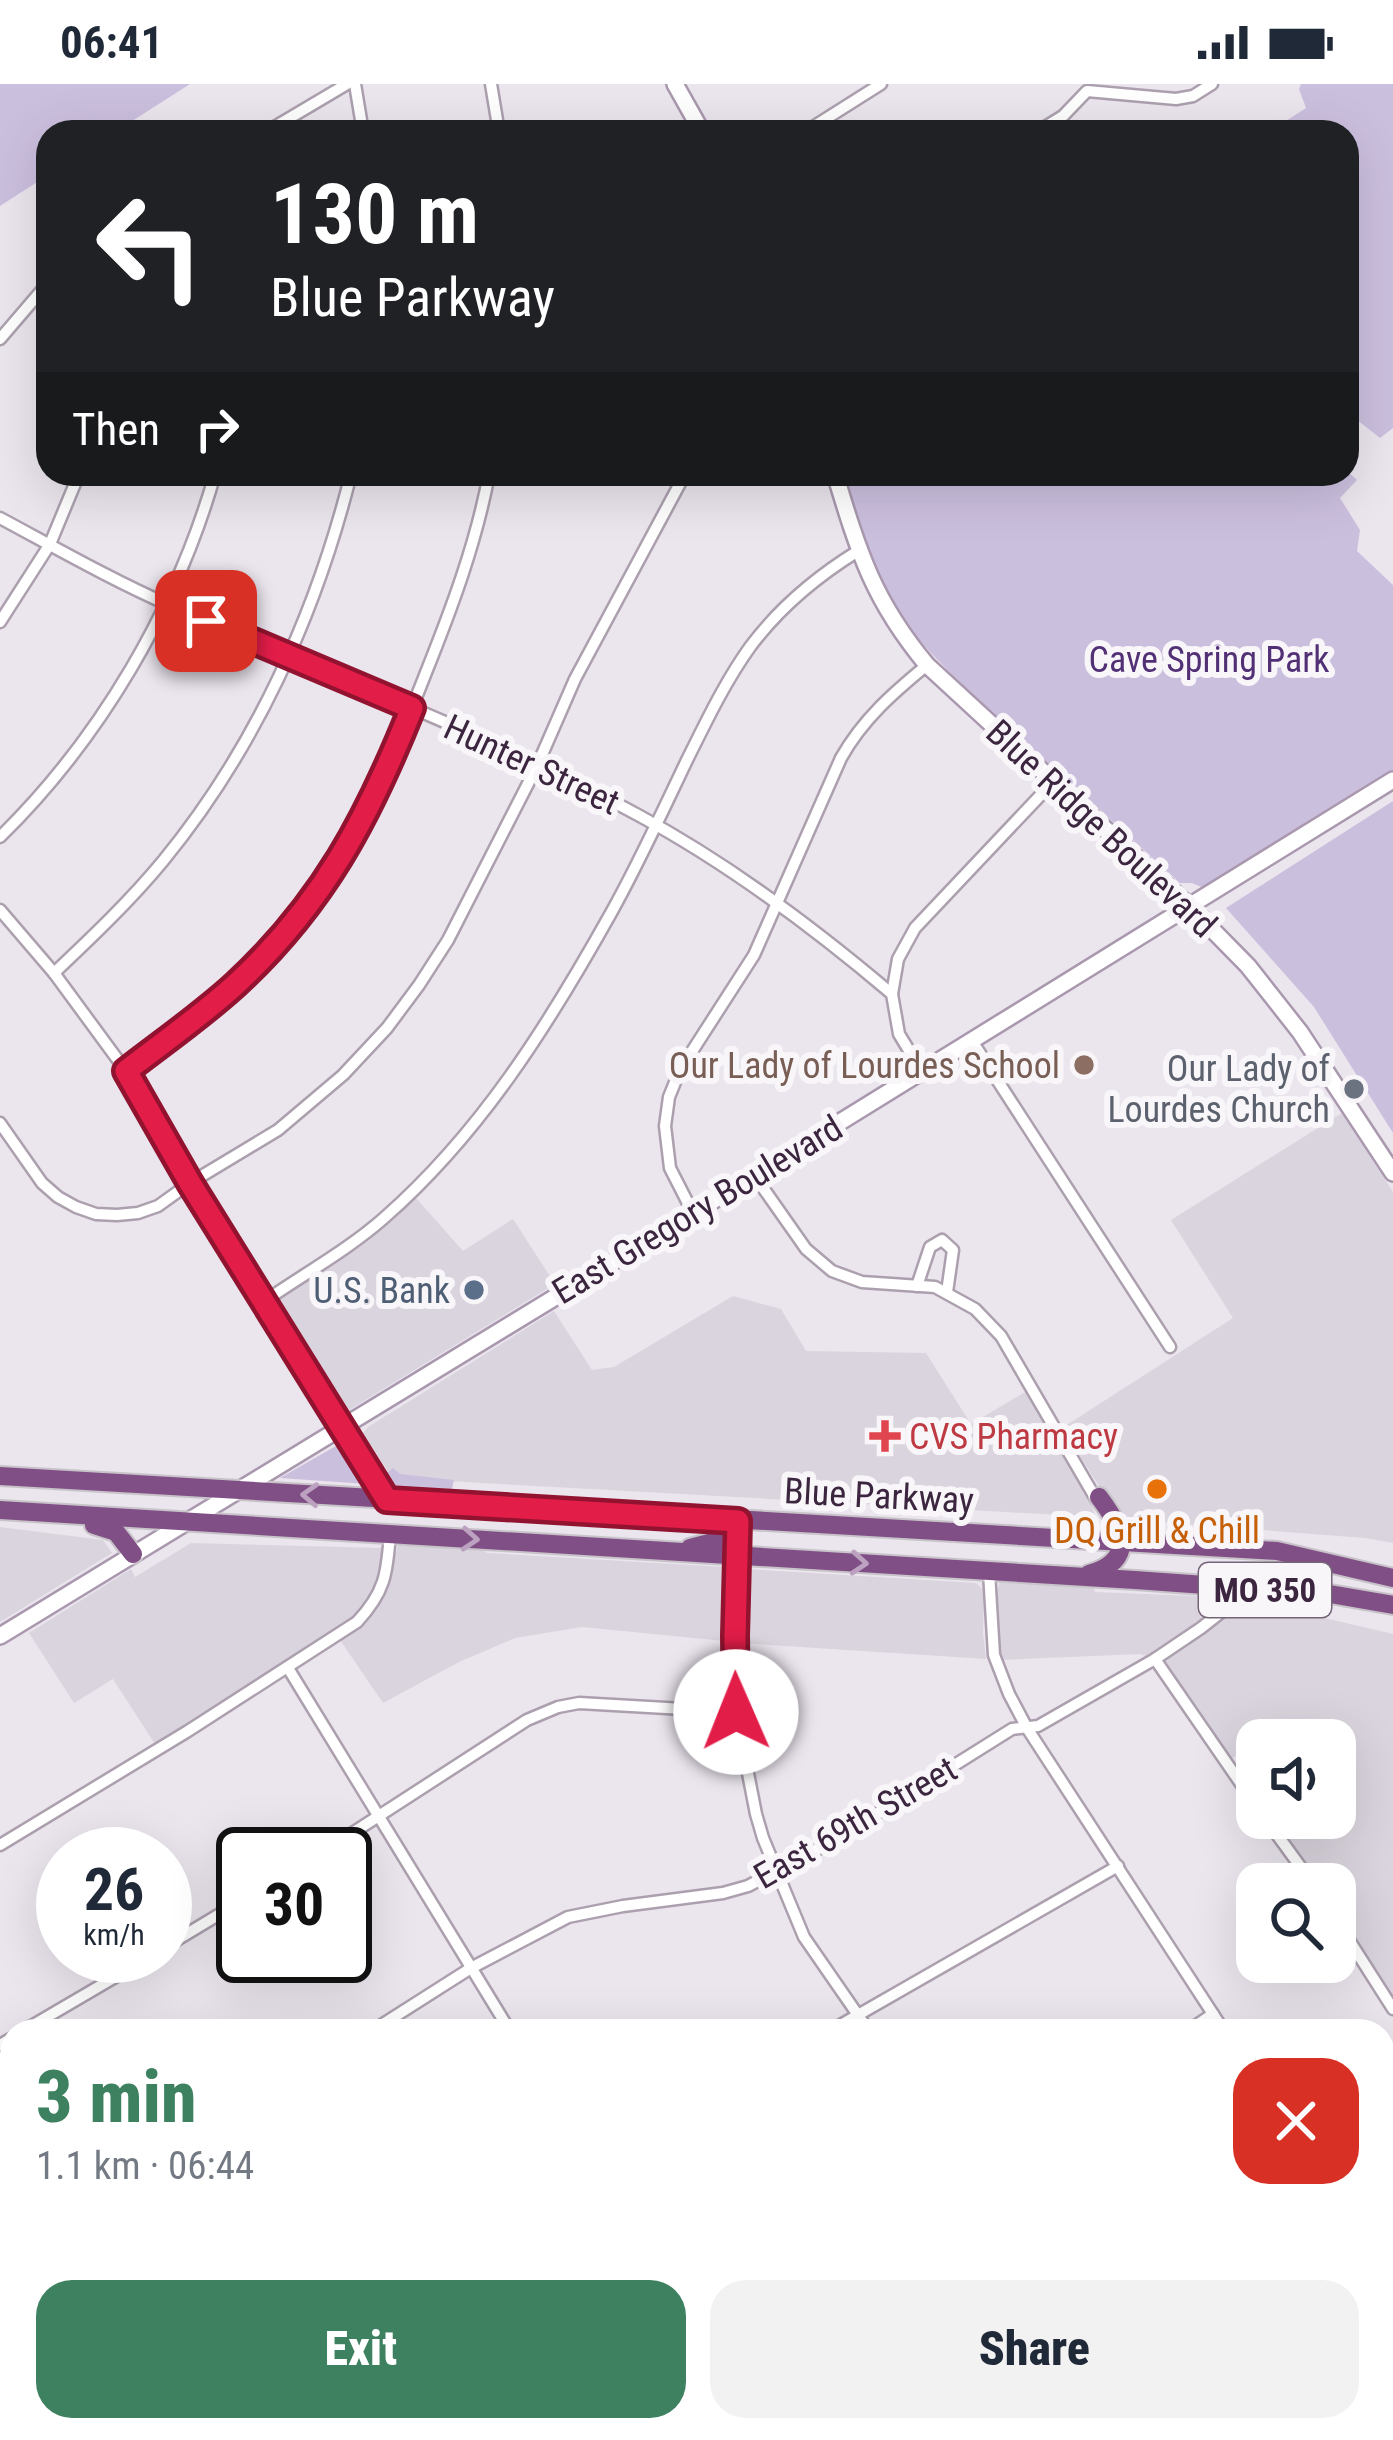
<!DOCTYPE html>
<html lang="en">
<head>
<meta charset="utf-8">
<style>
  body { margin:0; font-family:"Roboto Condensed",sans-serif; background:#f2f2f3; color:#1f2937; height:100vh; display:flex; flex-direction:column; font-size:45px; white-space:nowrap }
  * { box-sizing:border-box; margin:0 }
  p { font-size:39px; color:#747a83 }
  .icon { flex:none; width:66px; height:66px; fill:none; stroke:currentColor; stroke-width:2; stroke-linecap:round; stroke-linejoin:round }
  .map { position:relative; flex:1; overflow:hidden }
  .panel { position:absolute; left:0px; top:1935px; width:1395px; height:423px; display:flex; flex-direction:column; background:#fff; border-radius:36px 36px 0 0; box-shadow:0 12px 48px #0002 }
  .panel>* { flex:none }
  .guide { position:absolute; left:36px; top:36px; width:1323px; height:366px; border-radius:36px; box-shadow:0 12px 48px #0002; background:#202124; color:#fff; overflow:hidden }
  .tools { position:absolute; left:1236px; top:1635px; display:grid; gap:24px }
  .tools a { display:grid; place-items:center; width:120px; height:120px; border-radius:24px; background:#fff; box-shadow:0 12px 48px #0002; font-size:60px }
  .speed { position:absolute; left:36px; top:1743px; display:flex; gap:24px; font-size:60px; font-weight:700; text-align:center }
  .speed>* { display:grid; place-content:center; width:156px; height:156px; border-radius:50%; background:#fff; box-shadow:0 12px 48px #0002; line-height:1 }
  .speed small { font-size:30px; font-weight:400 }
  .speed .limit { border:6px solid #111; border-radius:18px; background:#fff; color:#111 }
  .pin { position:absolute; display:grid; place-items:center; width:102px; height:102px; color:#fff; margin:-51px; border-radius:24px; box-shadow:0 6px 18px #0006 }
  .me { position:absolute; width:132px; margin:-66px; rotate:359deg; stroke-linejoin:round; filter:drop-shadow(0 0 9px #0008) }
  .turn { display:flex; align-items:center; gap:42px; height:252px; padding:0 36px; font-size:54px }
  .turn .icon { width:156px; height:156px; stroke-width:2.5 }
  .turn b { display:block; font-size:84px; line-height:102px }
  .then { display:flex; align-items:center; height:114px; padding:0 36px; background:#0003; gap:24px; font-size:45px }
  .round { display:grid; place-items:center; flex:none; width:126px; height:126px; border-radius:36px; background:#f2f2f3 }
  .head { display:flex; align-items:center; justify-content:space-between; height:204px; padding:0 36px }
  h1 { font-size:72px; font-weight:800; line-height:90px; color:#3e8161 }
  .button { display:flex; gap:24px; margin-top:auto; padding:24px 36px }
  .button a { flex:1; height:138px; border-radius:36px; background:#3e8161; color:#fff; font-size:48px; font-weight:800; line-height:138px; text-align:center }
  .button a+a { background:#f2f2f3; color:#1f2937 }
  .status { display:flex; justify-content:space-between; align-items:center; height:84px; padding:0 60px; background:#fff; direction:ltr }
  .status svg { height:33px; fill:currentColor }
  .map>svg:first-child { display:block }
  .built { fill:#dad4de }
  .green { fill:#cbbfde }
  .lines { fill:none; stroke-linecap:round; stroke-linejoin:round }
  .minor-casing { stroke:#aca0af; stroke-width:15 }
  .secondary-casing { stroke:#a998ae; stroke-width:20 }
  .trunk-casing { stroke:#c8c2c9; stroke-width:22 }
  .minor { stroke:#fff; stroke-width:10 }
  .secondary { stroke:#fff; stroke-width:15 }
  .trunk { stroke:#804f86; stroke-width:18 }
  .oneway { stroke:#bca2c0 }
  .route-casing { stroke:#92132f; stroke-width:30 }
  .route { stroke:#e11d48; stroke-width:21 }
  .education-dot { fill:#8d6e63; stroke:#f9f6fa; stroke-width:4.5 }
  .worship-dot { fill:#6b7280; stroke:#f9f6fa; stroke-width:4.5 }
  .service-dot { fill:#5c6f8a; stroke:#f9f6fa; stroke-width:4.5 }
  .health-dot { fill:#e0444e; stroke:#f9f6fa; stroke-width:4.5 }
  .food-dot { fill:#e8710a; stroke:#f9f6fa; stroke-width:4.5 }
  .labels { text-anchor:middle; stroke-width:12; stroke-linejoin:round; paint-order:stroke }
  .shield { fill:#f9f6fa; stroke:#746477; stroke-width:3 }
  .shield-label { font-size:33px; font-weight:bold; fill:#3b253f }
  .park-label { font-size:36px; fill:#523075; stroke:#f9f6fa }
  .street-label { font-size:36px; fill:#3b253f; stroke:#f9f6fa }
  .education-label { font-size:36px; fill:#785e54; stroke:#f9f6fa; text-anchor:end }
  .worship-label { font-size:36px; fill:#5b616d; stroke:#f9f6fa; text-anchor:end }
  .service-label { font-size:36px; fill:#4e5e75; stroke:#f9f6fa; text-anchor:end }
  .health-label { font-size:36px; fill:#be3a42; stroke:#f9f6fa; text-anchor:start }
  .food-label { font-size:36px; fill:#c56008; stroke:#f9f6fa }
</style>
</head>
<body>
<div class="status"><b>06:41</b><svg viewBox="0 0 49 12"><path d="M0 12V9h3v3zM5 12V6h3v6zM10 12V3h3v9zM15 12V0h3v12zM26 1h20v11H26zM47 4h2v5h-2z"/></svg></div>
<div class="map">
<svg width="1393" height="2356" viewBox="0 0 1393 2356">
  <rect width="100%" height="100%" fill="#ebe5ee"/>
  <!-- built -->
  <g class="built">
    <polygon points="1342,1029 1393,1108 1393,1459 1365,1454 1120,1435 1062,1344 1233,1234 1171,1136"/>
    <polygon points="416,1114 463,1167 513,1135 555,1200 349,1326 314,1282 277,1225 276,1215 382,1142"/>
    <polygon points="733,1212 781,1225 806,1267 926,1269 971,1340 1027,1307 1080,1394 1096,1433 392,1394 363,1349 368,1343 554,1227 592,1286 614,1283"/>
    <polygon points="0,1443 103,1456 112,1469 0,1538"/>
    <polygon points="191,1459 382,1464 382,1486 380,1495 363,1526 344,1543 155,1660 113,1595 74,1619 29,1549 131,1485 135,1493"/>
    <polygon points="402,1459 478,1463 487,1469 725,1483 727,1488 724,1557 582,1543 515,1554 459,1578 383,1619 340,1556 374,1528 386,1506 398,1462"/>
    <polygon points="745,1485 976,1499 984,1507 983,1549 986,1575 740,1559"/>
    <polygon points="1000,1496 1093,1500 1095,1508 1221,1513 1225,1520 1146,1572 1140,1570 1001,1576 994,1519"/>
    <polygon points="1255,1517 1289,1520 1297,1517 1315,1519 1320,1525 1320,1533 1393,1550 1393,1921 1335,1831 1335,1800 1315,1800 1274,1736 1335,1734 1335,1656 1309,1656 1295,1637 1263,1656 1257,1656 1257,1659 1229,1676 1165,1578 1169,1569"/>
  </g>
  <!-- green -->
  <g class="green">
    <polygon points="0,0 190,0 115,48 48,48 48,91 0,122"/>
    <polygon points="1301,0 1393,0 1393,344 1380,354 1347,328 1347,48 1269,48 1306,24 1299,5"/>
    <path d="M1347,387L1357,396L1340,414L1360,446L1357,467L1393,501V687L1328,731L1206,805L1192,799H1180L951,590C930,567 905,544 889,517C866,479 857,432 845,390H1347Z"/>
    <polygon points="1393,717 1393,1049 1314,923 1226,824"/>
    <polygon points="343,1358 350,1361 371,1397 367,1400 280,1394"/>
    <polygon points="393,1384 400,1390 454,1396 451,1409 407,1408 385,1400 383,1392"/>
  </g>
  <g class="lines">
    <defs>
      <g id="minor">
        <polyline points="355,0 363,48"/>
        <polyline points="491,0 499,48"/>
        <polyline points="266,48 347,0"/>
        <polyline points="805,48 881,0"/>
        <polyline points="1037,48 1063,32 1087,7 1176,15 1193,12 1212,0"/>
        <polyline points="0,255 48,199"/>
        <path d="M0,434C56,464 112,496 171,522C326,590 489,650 638,731C729,780 813,843 892,910L899,950L922,988"/>
        <polyline points="0,538 50,460 79,390"/>
        <path d="M0,753C100,655 177,524 215,390"/>
        <polyline points="0,826 54,889 126,987 190,1099 385,1413"/>
        <path d="M54,889C92,853 130,817 163,777C255,665 316,530 351,390"/>
        <polyline points="892,910 898,875 915,844 1053,698"/>
        <polyline points="972,957 1170,1263"/>
        <path d="M126,987C177,948 231,911 274,863C350,777 384,696 425,591C451,526 476,460 489,390"/>
        <polyline points="0,1039 42,1099 58,1113 76,1123 96,1130 117,1131 138,1129 158,1122 190,1099 278,1046 343,991 387,944 419,901 448,856 537,682 575,595 685,390"/>
        <polyline points="754,1091 806,1165 832,1187 862,1198 935,1203 975,1225 1001,1252 1096,1415"/>
        <path d="M693,1129L670,1084L665,1042L669,1013L680,986L754,871L841,674C863,635 893,609 927,581"/>
        <polyline points="917,1202 930,1163 942,1156 953,1166 947,1208"/>
        <path d="M265,1217C304,1190 349,1165 384,1134C481,1049 549,940 611,829C639,779 663,726 688,674C707,636 725,598 750,563C779,524 816,493 858,467"/>
        <polyline points="738,1442 735,1552 736,1628 756,1730 763,1754 804,1853 869,1947"/>
        <polyline points="989,1488 994,1571 1009,1610 1027,1644 1224,1947"/>
        <polyline points="1155,1575 1257,1723"/>
        <polyline points="288,1584 510,1947"/>
        <polyline points="1265,1734 1313,1800"/>
        <path d="M0,1761L188,1647L357,1538C385,1508 387,1490 390,1450"/>
        <polyline points="320,1770 527,1636 558,1623 579,1619 736,1628"/>
        <polyline points="1335,1834 1393,1925"/>
        <polyline points="165,1863 243,1816"/>
        <polyline points="23,1947 151,1872"/>
        <polyline points="372,1947 471,1884 568,1833 623,1822 723,1809 748,1802 835,1756 1012,1645 1038,1642 1155,1575 1201,1544 1248,1507"/>
        <polyline points="830,1947 1118,1782"/>
        <polyline points="1188,1947 1213,1930"/>
        <polyline points="0,1961 12,1954"/>
        <polyline points="1383,2135 1393,2129"/>
        <polyline points="0,2179 12,2172"/>
        <polyline points="1383,2193 1393,2209"/>
        <polyline points="1383,2235 1393,2227"/>
        <polyline points="415,2346 422,2356"/>
        <polyline points="755,2346 762,2356"/>
        <polyline points="1121,2346 1128,2356"/>
        <polyline points="48,2356 65,2346"/>
        <polyline points="391,2356 408,2346"/>
        <polyline points="851,2356 869,2346"/>
        <polyline points="1216,2356 1232,2346"/>
      </g>
      <g id="secondary">
        <polyline points="675,0 702,48"/>
        <path d="M835,390C859,469 873,516 927,581L1189,822L1248,882L1300,948L1393,1089"/>
        <polyline points="0,1552 693,1129 1393,696"/>
      </g>
      <g id="trunk">
        <polyline points="0,1392 1277,1467 1393,1494"/>
        <polyline points="0,1426 1135,1496 1330,1510 1393,1521"/>
        <polyline points="94,1441 116,1448 133,1470"/>
        <polyline points="690,1464 713,1458 746,1438"/>
        <path d="M1089,1490C1138,1476 1122,1443 1099,1413"/>
      </g>
    </defs>
    <!-- minor casing -->
    <use href="#minor" class="minor-casing"/>
    <!-- secondary casing -->
    <use href="#secondary" class="secondary-casing"/>
    <!-- trunk casing -->
    <use href="#trunk" class="trunk-casing"/>
    <!-- minor -->
    <use href="#minor" class="minor"/>
    <!-- secondary -->
    <use href="#secondary" class="secondary"/>
    <!-- trunk -->
    <use href="#trunk" class="trunk"/>
  </g>
  <!-- one-way arrows -->
  <defs><path id="oneway-chevron" d="M-2-3.5L2.5 0L-2 3.5" fill="none" stroke-width="1.6" stroke-linecap="round" stroke-linejoin="round" transform="scale(3)"/></defs>
  <g class="oneway">
    <use href="#oneway-chevron" transform="translate(310 1411) rotate(-177)"/>
    <use href="#oneway-chevron" transform="translate(470 1455) rotate(4)"/>
    <use href="#oneway-chevron" transform="translate(859 1479) rotate(4)"/>
  </g>
  <g class="lines">
    <defs>
      <path id="route" d="M206,537L412,624C368,734 323,820 235,901C201,932 162,959 126,987L190,1099L387,1416L738,1437L735,1552L736,1628"/>
    </defs>
    <!-- route casing -->
    <use href="#route" class="route-casing"/>
    <!-- route -->
    <use href="#route" class="route"/>
  </g>
  <!-- markers -->
  <circle class="education-dot" cx="1084" cy="981" r="12"/>
  <circle class="worship-dot" cx="1354" cy="1005" r="12"/>
  <circle class="service-dot" cx="474" cy="1206" r="12"/>
  <path class="health-dot" d="M879 1334h12v12h12v12h-12v12h-12v-12h-12v-12h12z"/>
  <circle class="food-dot" cx="1157" cy="1405" r="12"/>
  <g class="labels">
    <!-- shield labels -->
    <rect class="shield" x="1199" y="1479" width="132" height="54" rx="9"/>
    <g class="shield-label">
      <text x="1265" y="1518">MO 350</text>
    </g>
    <!-- park labels -->
    <g class="park-label">
      <text x="1209" y="588">Cave Spring Park</text>
    </g>
    <!-- street labels -->
    <g class="street-label">
      <text transform="translate(532 680) rotate(25)" y="13">Hunter Street</text>
      <text transform="translate(1102 744) rotate(43)" y="13">Blue Ridge Boulevard</text>
      <text transform="translate(697 1125) rotate(-31)" y="13">East Gregory Boulevard</text>
      <text transform="translate(879 1411) rotate(3)" y="13">Blue Parkway</text>
      <text transform="translate(855 1738) rotate(-30)" y="13">East 69th Street</text>
    </g>
    <!-- education labels -->
    <g class="education-label">
      <text x="1060" y="994">Our Lady of Lourdes School</text>
    </g>
    <!-- worship labels -->
    <g class="worship-label">
      <text x="1330" y="997">Our Lady of<tspan x="1330" dy="41">Lourdes Church</tspan></text>
    </g>
    <!-- service labels -->
    <g class="service-label">
      <text x="450" y="1219">U.S. Bank</text>
    </g>
    <!-- health labels -->
    <g class="health-label">
      <text x="909" y="1365">CVS Pharmacy</text>
    </g>
    <!-- food labels -->
    <g class="food-label">
      <text x="1157" y="1459">DQ Grill &amp; Chill</text>
    </g>
  </g>
</svg>
<div class="tools">
<a><svg class="icon" aria-label="sound" viewBox="0 0 24 24"><path d="M4 9h4l5-4v14l-5-4H4zM17 9q2 3 0 6"/></svg></a>
<a><svg class="icon" aria-label="search" viewBox="0 0 24 24"><circle cx="10" cy="10" r="6"/><path d="M15 15l6 6"/></svg></a>
</div>
<div class="speed"><div>26<small>km/h</small></div><div class="limit">30</div></div>
<div class="pin" style="left:206px;top:537px;background:#d93025"><svg class="icon" aria-label="arrive" viewBox="0 0 24 24"><path d="M6 21V4h12l-3 4 3 4H6"/></svg></div>
<svg class="me" style="left:736px;top:1628px" viewBox="-20 -20 40 40"><circle r="19" fill="#fff"/><path d="M0-13L10 11 0 6-10 11z" fill="#e11d48"/></svg>
<div class="guide">
<div class="turn"><svg class="icon" aria-label="left" viewBox="0 0 24 24"><path d="M17 20v-9H6M10 6l-5 5 5 5"/></svg><div><b>130 m</b>Blue Parkway</div></div>
<div class="then">Then<svg class="icon" aria-label="right" viewBox="0 0 24 24"><path d="M7 20v-9h11M14 6l5 5-5 5"/></svg></div>
</div>
<section class="panel">
<div class="head"><div><h1>3 min</h1><p>1.1 km · 06:44</p></div><a class="round" style="background:#d93025;color:#fff"><svg class="icon" aria-label="close" viewBox="0 0 24 24"><path d="M6 6l12 12M18 6L6 18"/></svg></a></div>
<div class="button"><a>Exit</a><a>Share</a></div>
</section>
</div>
</body>
</html>
